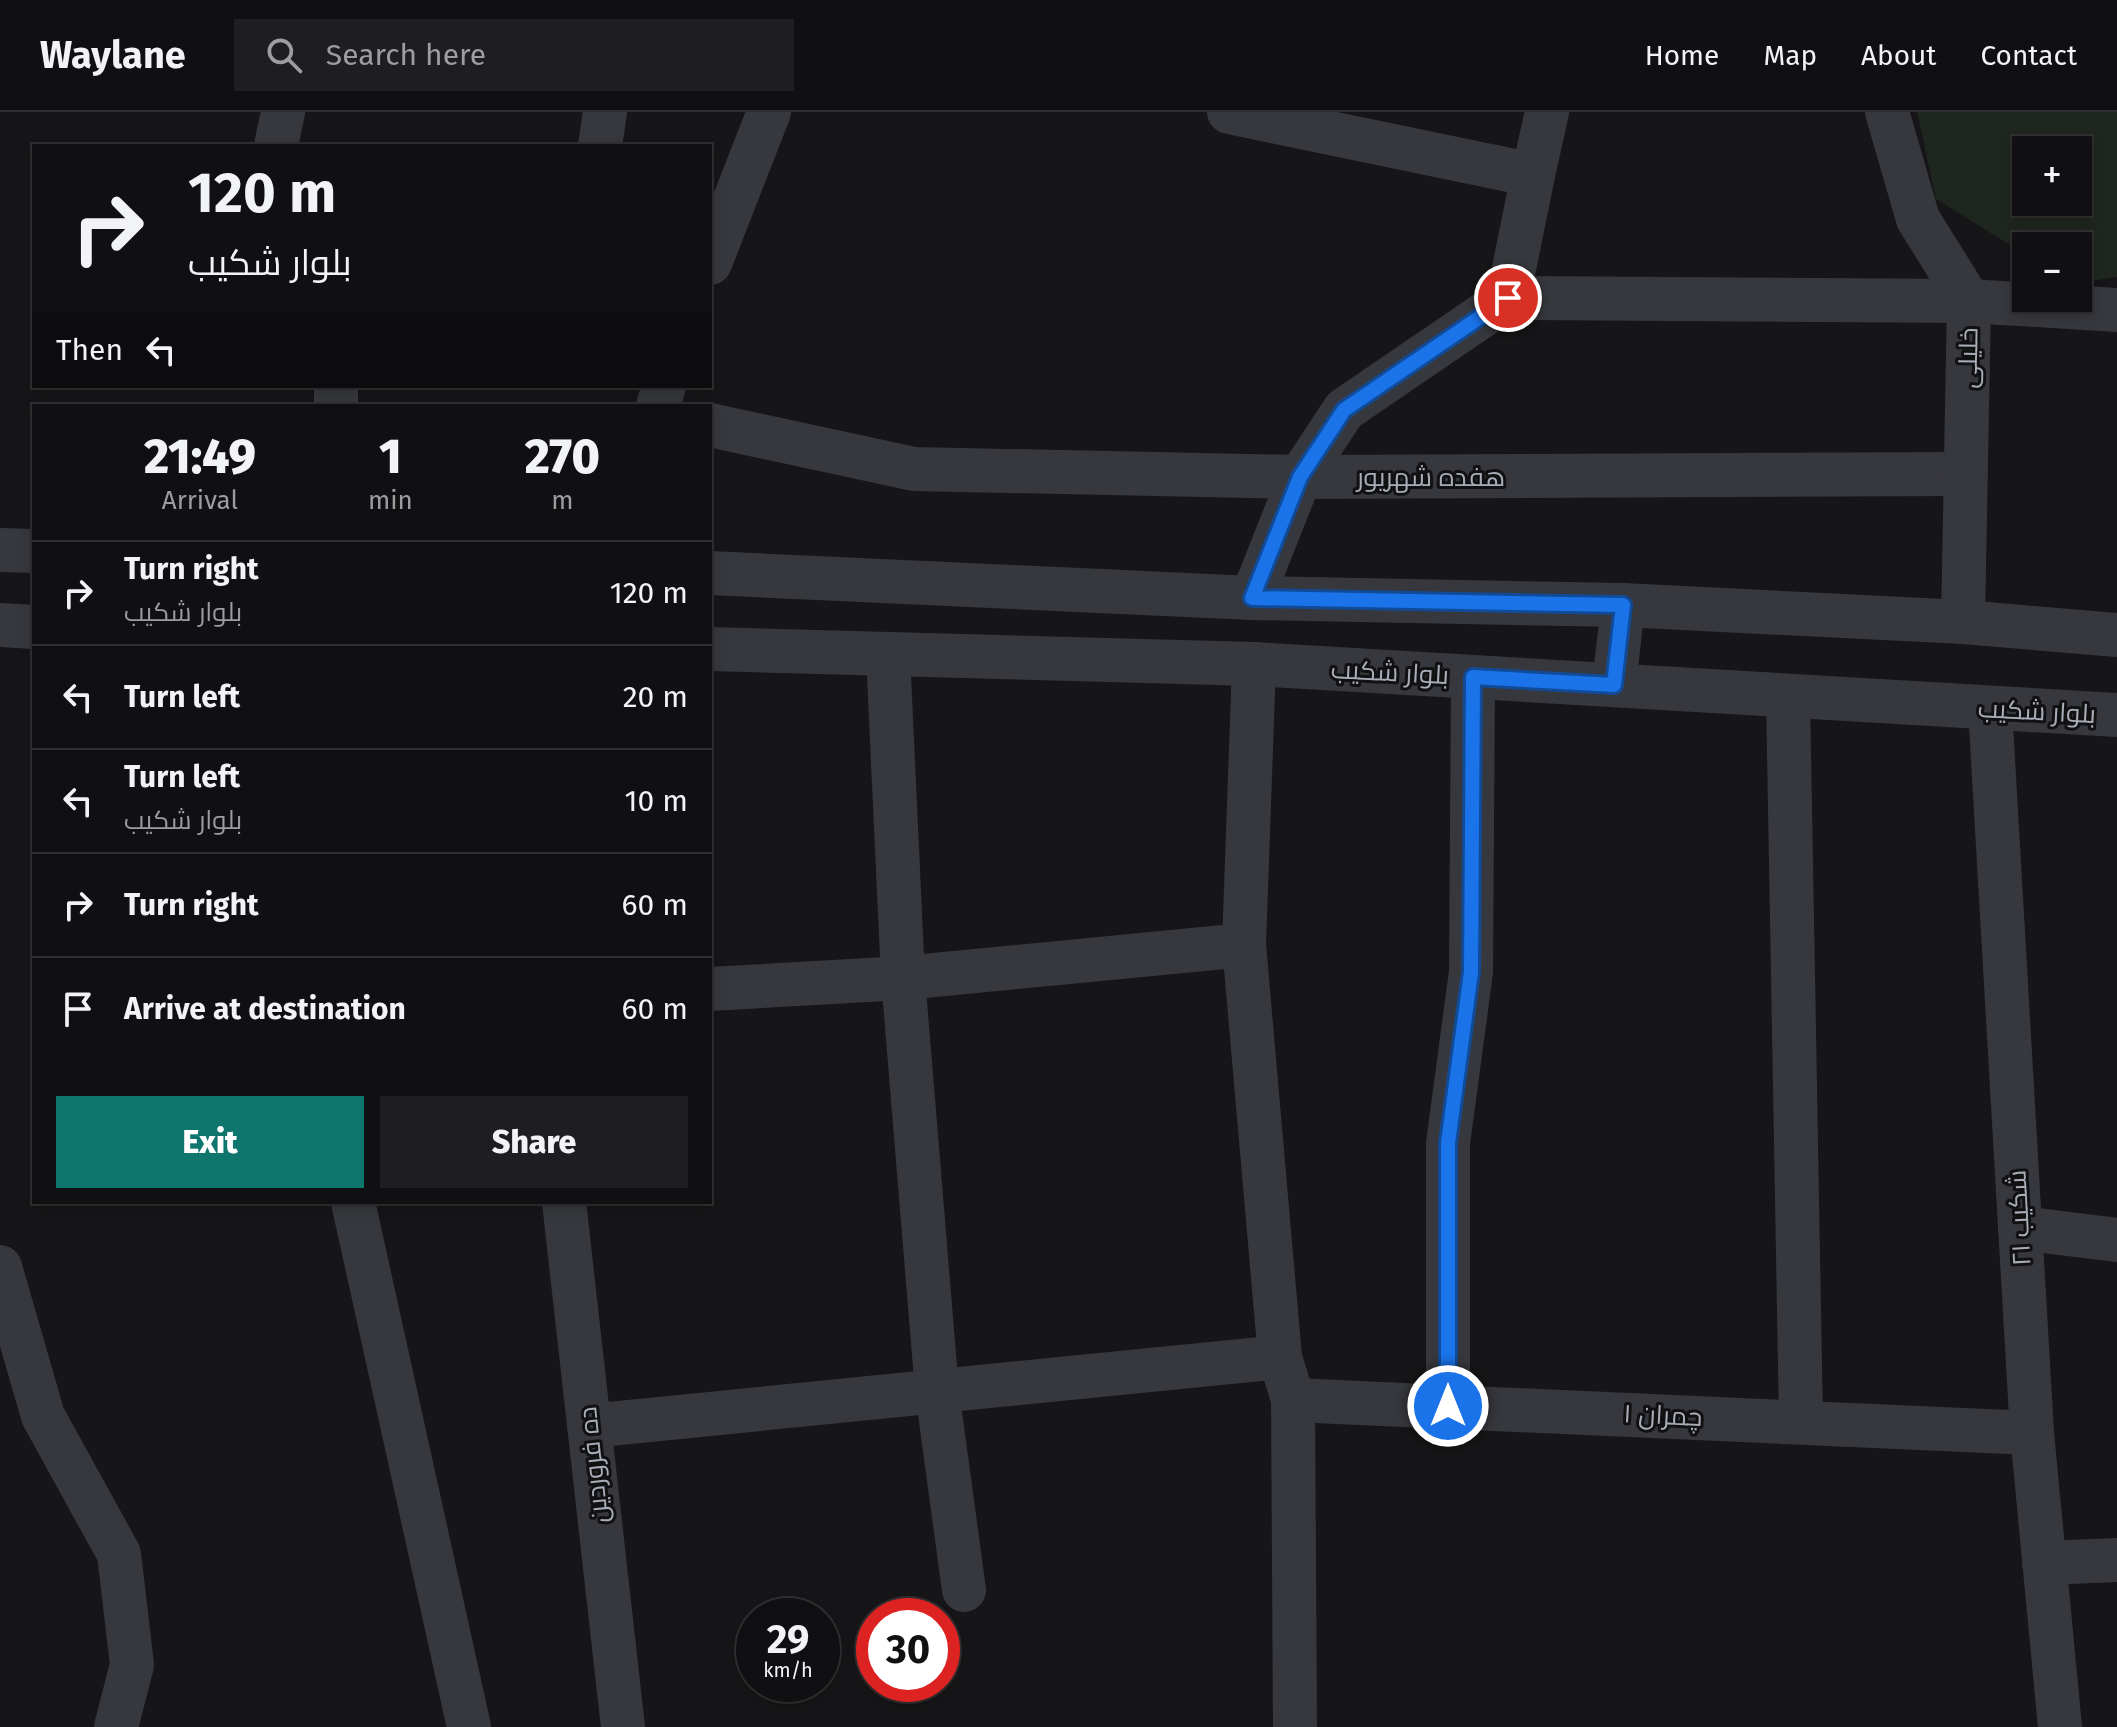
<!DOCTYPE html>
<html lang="en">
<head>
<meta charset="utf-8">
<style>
  body { margin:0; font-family:"Fira Sans",Cairo,sans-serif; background:#1e1e20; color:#f1f3f6; height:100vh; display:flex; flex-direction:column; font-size:30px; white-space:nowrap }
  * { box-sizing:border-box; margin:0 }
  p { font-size:26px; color:#9c9d9f }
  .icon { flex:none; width:44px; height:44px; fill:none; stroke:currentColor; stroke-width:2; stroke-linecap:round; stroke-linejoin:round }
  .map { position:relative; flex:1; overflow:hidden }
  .details { position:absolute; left:32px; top:292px; width:680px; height:800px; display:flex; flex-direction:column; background:#101012; border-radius:0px; box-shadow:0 4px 12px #0003,0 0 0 2px #303032 }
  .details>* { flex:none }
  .top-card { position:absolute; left:32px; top:32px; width:680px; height:244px; border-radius:0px; box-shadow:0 4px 12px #0003,0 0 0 2px #303032; background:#101012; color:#f1f3f6; overflow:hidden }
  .buttons { position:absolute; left:2012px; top:24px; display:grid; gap:16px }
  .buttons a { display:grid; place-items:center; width:80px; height:80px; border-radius:0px; background:#101012; box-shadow:0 4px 12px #0003,0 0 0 2px #303032; font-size:40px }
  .speed { position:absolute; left:736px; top:1486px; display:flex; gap:16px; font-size:40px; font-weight:700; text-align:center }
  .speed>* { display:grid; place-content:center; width:104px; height:104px; border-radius:50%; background:#101012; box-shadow:0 4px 12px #0003,0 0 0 2px #303032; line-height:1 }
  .speed small { font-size:20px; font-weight:400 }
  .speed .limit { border:12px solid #d22; background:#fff; color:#111 }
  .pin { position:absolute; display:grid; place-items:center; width:68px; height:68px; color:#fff; margin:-34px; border:4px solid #fff; border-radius:50%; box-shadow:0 2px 8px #0007 }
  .me { position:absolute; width:88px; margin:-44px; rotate:0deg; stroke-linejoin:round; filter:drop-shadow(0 0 6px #0008) }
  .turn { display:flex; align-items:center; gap:28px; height:168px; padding:0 24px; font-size:36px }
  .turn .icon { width:104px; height:104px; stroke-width:2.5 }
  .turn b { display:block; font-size:56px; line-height:68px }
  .then { display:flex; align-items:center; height:76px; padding:0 24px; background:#0003; gap:16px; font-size:30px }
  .eta { display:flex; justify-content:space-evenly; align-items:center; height:136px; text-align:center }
  .eta b { font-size:48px; font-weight:800; line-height:56px }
  .action { display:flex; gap:16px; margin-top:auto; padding:16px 24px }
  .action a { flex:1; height:92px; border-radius:0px; background:#0f766e; color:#fff; font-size:32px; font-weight:800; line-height:92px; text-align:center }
  .action a+a { background:#1e1e20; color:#f1f3f6 }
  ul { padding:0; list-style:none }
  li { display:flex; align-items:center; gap:24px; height:104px; padding:0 24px; border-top:2px solid #303032 }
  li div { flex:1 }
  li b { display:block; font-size:30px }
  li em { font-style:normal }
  header { display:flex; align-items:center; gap:48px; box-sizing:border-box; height:112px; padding:0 40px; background:#101012; border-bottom:2px solid #303032 }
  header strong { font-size:38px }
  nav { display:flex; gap:44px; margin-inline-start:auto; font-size:28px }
  .search { width:560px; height:72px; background:#1e1e20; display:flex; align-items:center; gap:20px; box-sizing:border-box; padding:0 28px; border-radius:0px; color:#9c9d9f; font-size:30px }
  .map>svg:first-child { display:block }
  .green { fill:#1e261f; fill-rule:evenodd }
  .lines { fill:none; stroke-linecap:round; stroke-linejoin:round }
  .minor { stroke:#37383d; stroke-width:44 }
  .tertiary { stroke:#37383d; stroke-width:44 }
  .route-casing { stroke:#114b97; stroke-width:20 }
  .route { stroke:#1a73e8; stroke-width:14 }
  .labels { text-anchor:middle; stroke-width:6; stroke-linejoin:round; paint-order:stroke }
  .street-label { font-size:26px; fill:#a8adb8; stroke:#111113 }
</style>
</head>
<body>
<header>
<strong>Waylane</strong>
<div class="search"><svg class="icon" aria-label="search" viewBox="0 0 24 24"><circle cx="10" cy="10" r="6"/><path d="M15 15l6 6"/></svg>Search here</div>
<nav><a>Home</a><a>Map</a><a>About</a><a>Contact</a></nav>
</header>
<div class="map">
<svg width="2117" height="1615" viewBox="0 0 2117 1615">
  <rect width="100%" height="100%" fill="#161618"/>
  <!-- green -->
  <path class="green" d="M1917,0H2117V165L2078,171V134H2026V143L1936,87ZM2026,38H2078V90H2026Z"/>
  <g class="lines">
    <!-- minor -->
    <g class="minor">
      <polyline points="1229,0 1533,63 1547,0"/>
      <polyline points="276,34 283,0"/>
      <polyline points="600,34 605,0"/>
      <polyline points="1508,186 1533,63"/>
      <polyline points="336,294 336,274"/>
      <polyline points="710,313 914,357 1300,365 1965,362"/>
      <polyline points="1252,486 1300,365 1344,298 1508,186 1969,189 2117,198"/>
      <polyline points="888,542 903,866 937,1279 964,1478"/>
      <polyline points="1254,552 1244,833 1280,1245 1293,1288 1295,1615"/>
      <polyline points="1788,584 1801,1310"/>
      <polyline points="710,877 903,866 1244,833"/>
      <polyline points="353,1090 469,1615"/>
      <polyline points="564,1090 623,1615"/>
      <polyline points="2020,1116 2117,1128"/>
      <polyline points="0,1155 43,1304 119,1442 132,1553 116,1615"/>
      <polyline points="1293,1288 2032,1321"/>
      <polyline points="1448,1294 1448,1031 1471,860 1473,565"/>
      <polyline points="589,1314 1280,1245"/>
      <polyline points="2044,1451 2117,1448"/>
    </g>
    <!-- tertiary -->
    <g class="tertiary">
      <polyline points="1887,0 1918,107 1969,189 1963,510"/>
      <polyline points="710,151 769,0"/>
      <polyline points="658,294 664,274"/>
      <polyline points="0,438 34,439"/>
      <polyline points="710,461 1252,486 1623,493 1963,510 2117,523"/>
      <polyline points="0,513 34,515"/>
      <polyline points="710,537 1254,552 2117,603"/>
      <polyline points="1614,573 1623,493"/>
      <polyline points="1990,596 2032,1321 2060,1615"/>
    </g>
  </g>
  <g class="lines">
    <defs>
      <polyline id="route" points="1448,1294 1448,1031 1471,860 1473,565 1614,573 1623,493 1252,486 1300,365 1344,298 1508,186"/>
    </defs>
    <!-- route casing -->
    <use href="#route" class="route-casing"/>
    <!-- route -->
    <use href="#route" class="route"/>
  </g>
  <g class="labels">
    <!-- street labels -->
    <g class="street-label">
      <text transform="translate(1968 246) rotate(-89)" y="9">خلیلی</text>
      <text x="1431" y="374">هفده شهریور</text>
      <text transform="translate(1390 560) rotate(3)" y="9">بلوار شکیب</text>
      <text transform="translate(2037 599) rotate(3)" y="9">بلوار شکیب</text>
      <text transform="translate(2019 1106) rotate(-93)" y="9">شکیب ۲۱</text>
      <text transform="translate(1663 1303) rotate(3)" y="9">چمران ۱</text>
      <text transform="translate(593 1353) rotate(-96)" y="9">ده فروردین</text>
    </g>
  </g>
</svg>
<div class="buttons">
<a>+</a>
<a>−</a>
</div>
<div class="speed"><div>29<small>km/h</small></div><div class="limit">30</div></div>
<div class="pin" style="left:1508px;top:186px;background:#d93025"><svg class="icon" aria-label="arrive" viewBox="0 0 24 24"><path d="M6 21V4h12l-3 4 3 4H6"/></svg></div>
<svg class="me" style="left:1448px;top:1294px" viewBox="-20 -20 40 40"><circle r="17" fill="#1a73e8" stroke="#fff" stroke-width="3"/><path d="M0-11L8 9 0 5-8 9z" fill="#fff"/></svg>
<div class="top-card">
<div class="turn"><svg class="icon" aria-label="right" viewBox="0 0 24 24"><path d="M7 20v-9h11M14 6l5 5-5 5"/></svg><div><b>120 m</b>بلوار شکیب</div></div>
<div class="then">Then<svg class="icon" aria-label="left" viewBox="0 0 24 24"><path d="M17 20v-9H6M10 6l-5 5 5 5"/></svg></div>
</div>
<section class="details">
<div class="eta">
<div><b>21:49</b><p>Arrival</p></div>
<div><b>1</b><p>min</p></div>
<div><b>270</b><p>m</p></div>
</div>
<ul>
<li><svg class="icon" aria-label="right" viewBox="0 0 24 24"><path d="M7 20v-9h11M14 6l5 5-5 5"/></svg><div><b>Turn right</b><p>بلوار شکیب</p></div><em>120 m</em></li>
<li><svg class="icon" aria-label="left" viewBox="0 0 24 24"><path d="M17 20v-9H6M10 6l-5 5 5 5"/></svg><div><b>Turn left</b></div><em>20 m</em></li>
<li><svg class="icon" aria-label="left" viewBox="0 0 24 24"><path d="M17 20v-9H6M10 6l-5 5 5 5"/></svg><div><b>Turn left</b><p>بلوار شکیب</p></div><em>10 m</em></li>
<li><svg class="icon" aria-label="right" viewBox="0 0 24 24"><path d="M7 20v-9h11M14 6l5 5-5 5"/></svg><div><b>Turn right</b></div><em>60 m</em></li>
<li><svg class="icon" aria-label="arrive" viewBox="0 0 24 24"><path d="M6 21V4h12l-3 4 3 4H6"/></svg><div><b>Arrive at destination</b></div><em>60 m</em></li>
</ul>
<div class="action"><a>Exit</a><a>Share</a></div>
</section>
</div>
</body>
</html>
